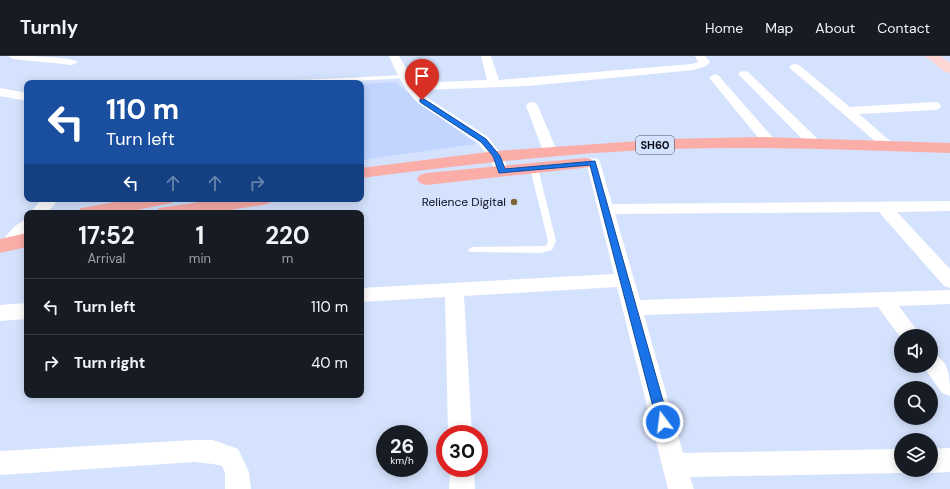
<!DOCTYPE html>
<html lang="en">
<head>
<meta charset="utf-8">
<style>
  body { margin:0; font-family:"DM Sans",sans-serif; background:#242831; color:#f1f3f6; height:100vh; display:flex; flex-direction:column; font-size:15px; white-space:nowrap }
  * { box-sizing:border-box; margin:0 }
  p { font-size:13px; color:#9ea1a6 }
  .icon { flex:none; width:22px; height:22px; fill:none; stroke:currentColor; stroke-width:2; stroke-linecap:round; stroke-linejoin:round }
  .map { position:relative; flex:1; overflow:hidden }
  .details { position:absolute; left:24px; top:154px; width:340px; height:188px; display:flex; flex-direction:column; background:#171b24; border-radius:8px; box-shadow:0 2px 10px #0003 }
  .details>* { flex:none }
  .guide { position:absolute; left:24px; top:24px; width:340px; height:122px; border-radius:8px; box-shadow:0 2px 10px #0003; background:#1a4fa0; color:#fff; overflow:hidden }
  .fabs { position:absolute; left:894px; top:273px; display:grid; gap:8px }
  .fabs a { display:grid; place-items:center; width:44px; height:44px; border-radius:50%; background:#171b24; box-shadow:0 2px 10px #0003; font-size:20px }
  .speed { position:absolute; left:376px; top:369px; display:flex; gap:8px; font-size:20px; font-weight:700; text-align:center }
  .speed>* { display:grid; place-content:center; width:52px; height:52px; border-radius:50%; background:#171b24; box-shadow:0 2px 10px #0003; line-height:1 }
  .speed small { font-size:10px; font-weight:400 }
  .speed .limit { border:6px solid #d22; background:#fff; color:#111 }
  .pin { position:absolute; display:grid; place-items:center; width:34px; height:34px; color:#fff; margin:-41px -17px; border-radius:50% 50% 50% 0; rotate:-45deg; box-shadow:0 0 4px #0007 }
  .pin .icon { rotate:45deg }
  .me { position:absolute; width:44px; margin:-22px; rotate:345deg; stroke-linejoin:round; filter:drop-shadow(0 0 3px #0008) }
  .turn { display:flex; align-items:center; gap:14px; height:84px; padding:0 16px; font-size:18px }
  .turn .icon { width:52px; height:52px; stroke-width:2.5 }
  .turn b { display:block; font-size:28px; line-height:34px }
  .lanes { display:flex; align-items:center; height:38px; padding:0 16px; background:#0003; justify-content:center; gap:20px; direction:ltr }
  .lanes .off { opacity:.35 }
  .eta { display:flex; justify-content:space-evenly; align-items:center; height:68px; text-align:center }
  .eta b { font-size:24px; font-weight:700; line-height:28px }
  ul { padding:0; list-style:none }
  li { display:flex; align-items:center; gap:12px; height:56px; padding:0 16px; border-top:1px solid #363941 }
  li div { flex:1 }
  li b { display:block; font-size:15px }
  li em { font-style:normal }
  header { display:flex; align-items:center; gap:24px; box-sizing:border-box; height:56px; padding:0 20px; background:#171b24; border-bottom:1px solid #363941 }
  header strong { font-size:19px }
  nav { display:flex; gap:22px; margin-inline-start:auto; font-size:14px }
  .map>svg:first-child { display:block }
  .built { fill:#c2d5fe }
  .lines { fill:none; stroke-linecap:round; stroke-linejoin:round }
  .lane { fill:#fff; fill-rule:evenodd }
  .street { fill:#fff; fill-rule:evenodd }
  .secondary { fill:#fdd6d4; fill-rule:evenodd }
  .primary { fill:#fbada8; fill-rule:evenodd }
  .route { fill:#1a73e8; stroke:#114b97 }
  .poi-dot { fill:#7c6636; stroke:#d5e2fd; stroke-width:1.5 }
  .labels { text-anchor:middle; stroke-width:3; stroke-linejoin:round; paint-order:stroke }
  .shield { fill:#d5e2fd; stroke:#444c5e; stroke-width:1 }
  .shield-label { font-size:11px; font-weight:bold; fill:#060c1a }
  .poi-label { font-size:12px; fill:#060c1a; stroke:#d5e2fd; text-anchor:end }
</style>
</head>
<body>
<header>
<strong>Turnly</strong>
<nav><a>Home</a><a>Map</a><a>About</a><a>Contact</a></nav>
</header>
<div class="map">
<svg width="950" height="433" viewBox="0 0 950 433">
  <rect width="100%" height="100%" fill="#d5e2fd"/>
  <!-- built -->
  <polygon class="built" points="395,26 476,88 361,104 361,28"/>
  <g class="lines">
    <!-- lane -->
    <g class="lane">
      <polygon points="404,19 406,20 406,22 317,27 277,27 280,25"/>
      <polygon points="531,110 537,110 538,112 556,185 552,194 541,197 469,196 468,194 472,191 546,190 548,185 530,112"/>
    </g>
    <!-- street -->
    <g class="street">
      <path d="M8,0C20,0 71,0 78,6L72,9L13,3Z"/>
      <path d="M389,0H399L414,27L487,24L481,0H491L499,24L692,8L698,6L695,0H705L710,6L706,10L694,14L528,30L420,34L426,41L488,81L503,100L509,116L507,119L502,120L497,119L489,101L478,87L418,47C404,33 397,18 389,0Z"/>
      <polygon points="795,8 799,9 850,51 935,46 939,47 941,50 939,53 935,54 859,58 896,90 894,93 889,94 884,93 791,13 789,11 791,9"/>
      <polygon points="744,15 748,16 820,85 822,88 820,91 815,92 810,91 740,20 738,18 740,16"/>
      <polygon points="715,18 719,20 775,84 777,87 775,90 770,91 765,90 711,24 709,22 711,20"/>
      <polygon points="0,32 27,37 27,45 0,40"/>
      <polygon points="532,46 536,47 538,50 557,95 555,98 550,99 545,98 543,95 526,50 528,47"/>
      <polygon points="593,102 598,103 600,106 612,148 950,145 950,155 897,156 950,213 950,232 944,230 879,156 615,158 640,244 950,234 950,248 899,250 921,280 901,280 901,282 878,251 644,259 683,397 901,393 901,414 908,414 901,417 690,421 694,433 668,433 617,231 464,240 472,378 448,378 445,241 361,246 361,232 614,218 586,106 588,103"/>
      <polygon points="42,143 59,143 47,157 30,157"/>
      <path d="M27,163V179C19,187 15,196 3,192L0,188C6,179 17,166 27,163Z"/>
      <polygon points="27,247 27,263 0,265 0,249"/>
      <path d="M931,297C950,305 950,320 950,340L942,337L923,310H931Z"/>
      <polygon points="194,384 213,384 238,393 249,416 251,433 225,433 225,417 222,410 213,408 194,406 0,419 0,395"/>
      <polygon points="950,392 950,416 931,417 924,414 931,414 931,393"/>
      <polygon points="450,412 474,412 475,433 449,433"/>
    </g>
    <!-- secondary -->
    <polygon class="secondary" points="925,0 941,0 950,7 950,17 945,16"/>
    <!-- primary -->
    <g class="primary">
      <path d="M759,81L950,87V97C856,94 762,90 668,93C565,97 463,109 361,122V112L496,95L667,83Z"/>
      <polygon points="585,102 591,103 594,107 591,111 426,129 420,127 417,123 420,119 426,117"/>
      <polygon points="131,143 175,143 172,147 122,157 78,157 81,152 88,151"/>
      <polygon points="220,143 273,143 270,147 263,149 209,157 156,157 159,152 166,151"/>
      <polygon points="27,177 27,191 0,197 0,183"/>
    </g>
  </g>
  <!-- route -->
  <polygon class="route" points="420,43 424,43 486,83 500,100 505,113 595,105 669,366 667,370 663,371 659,370 657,366 590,109 499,117 493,100 481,86 420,46"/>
  <!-- markers -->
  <circle class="poi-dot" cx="514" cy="146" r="4"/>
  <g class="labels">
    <!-- shield labels -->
    <rect class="shield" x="636" y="80" width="38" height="18" rx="3"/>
    <g class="shield-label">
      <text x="655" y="93">SH60</text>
    </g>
    <!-- poi labels -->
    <g class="poi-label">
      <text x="506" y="150">Relience Digital</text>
    </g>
  </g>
</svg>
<div class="fabs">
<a><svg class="icon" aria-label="sound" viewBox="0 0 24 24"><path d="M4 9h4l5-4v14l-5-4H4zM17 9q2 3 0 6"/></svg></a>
<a><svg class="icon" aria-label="search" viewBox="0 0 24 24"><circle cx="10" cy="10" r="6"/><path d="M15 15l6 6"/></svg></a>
<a><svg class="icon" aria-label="layers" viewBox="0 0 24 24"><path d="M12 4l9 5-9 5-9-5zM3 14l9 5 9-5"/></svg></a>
</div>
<div class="speed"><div>26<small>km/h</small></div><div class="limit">30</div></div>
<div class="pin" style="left:422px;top:44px;background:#d93025"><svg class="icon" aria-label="arrive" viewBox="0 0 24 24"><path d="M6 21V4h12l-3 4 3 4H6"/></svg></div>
<svg class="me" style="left:663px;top:366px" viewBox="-20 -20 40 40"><circle r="17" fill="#1a73e8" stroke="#fff" stroke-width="3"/><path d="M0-11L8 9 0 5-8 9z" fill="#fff"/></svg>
<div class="guide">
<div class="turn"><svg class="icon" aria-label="left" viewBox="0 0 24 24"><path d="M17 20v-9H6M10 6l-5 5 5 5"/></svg><div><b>110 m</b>Turn left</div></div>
<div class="lanes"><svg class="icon" aria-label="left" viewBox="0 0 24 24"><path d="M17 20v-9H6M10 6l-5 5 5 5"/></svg><svg class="icon off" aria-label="ahead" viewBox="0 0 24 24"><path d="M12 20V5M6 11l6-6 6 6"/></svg><svg class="icon off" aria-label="ahead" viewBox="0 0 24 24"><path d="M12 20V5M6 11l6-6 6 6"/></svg><svg class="icon off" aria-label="right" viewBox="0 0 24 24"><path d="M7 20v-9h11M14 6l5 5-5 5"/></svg></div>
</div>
<section class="details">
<div class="eta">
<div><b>17:52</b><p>Arrival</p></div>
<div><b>1</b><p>min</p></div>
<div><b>220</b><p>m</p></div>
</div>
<ul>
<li><svg class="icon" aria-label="left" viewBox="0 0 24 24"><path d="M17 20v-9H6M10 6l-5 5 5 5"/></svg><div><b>Turn left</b></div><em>110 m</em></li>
<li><svg class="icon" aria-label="right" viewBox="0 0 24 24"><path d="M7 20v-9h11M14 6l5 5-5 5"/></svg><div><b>Turn right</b></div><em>40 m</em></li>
</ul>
</section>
</div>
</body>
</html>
